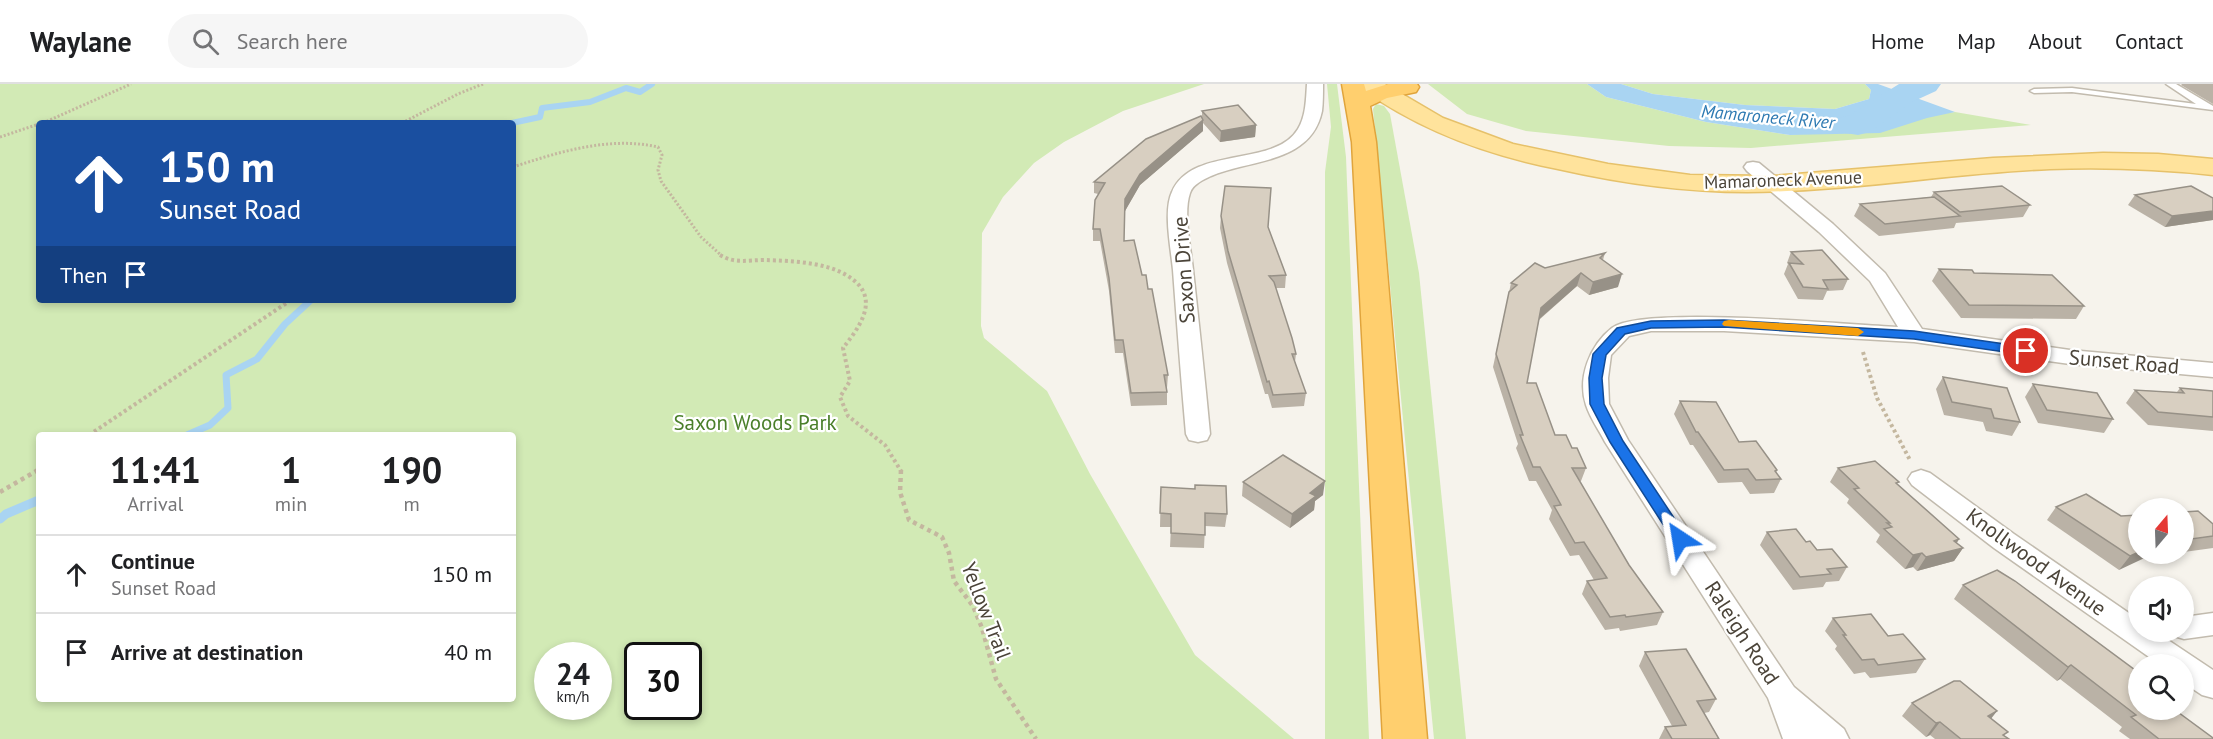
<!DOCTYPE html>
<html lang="en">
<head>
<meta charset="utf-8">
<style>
  body { margin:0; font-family:"PT Sans",sans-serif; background:#f6f6f6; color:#202124; height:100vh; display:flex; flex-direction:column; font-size:22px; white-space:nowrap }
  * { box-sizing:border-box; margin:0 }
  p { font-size:20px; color:#757577 }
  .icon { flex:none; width:33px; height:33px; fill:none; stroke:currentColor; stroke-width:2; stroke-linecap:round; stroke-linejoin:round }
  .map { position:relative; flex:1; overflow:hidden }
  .panel { position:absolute; left:36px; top:348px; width:480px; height:270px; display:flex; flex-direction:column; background:#fff; border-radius:6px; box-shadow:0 3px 9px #0003 }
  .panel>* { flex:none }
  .top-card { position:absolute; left:36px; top:36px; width:480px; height:183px; border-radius:6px; box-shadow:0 3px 9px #0003; background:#1a4fa0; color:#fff; overflow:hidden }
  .needle { width:39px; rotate:19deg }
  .buttons { position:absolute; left:2128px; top:414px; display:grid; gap:12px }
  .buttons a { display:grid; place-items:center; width:66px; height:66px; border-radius:50%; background:#fff; box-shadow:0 3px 9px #0003; font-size:30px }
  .speed { position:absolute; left:534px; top:558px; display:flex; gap:12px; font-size:30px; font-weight:700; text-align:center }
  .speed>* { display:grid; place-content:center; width:78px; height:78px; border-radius:50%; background:#fff; box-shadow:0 3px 9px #0003; line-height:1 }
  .speed small { font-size:15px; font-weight:400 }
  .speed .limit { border:3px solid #111; border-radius:9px; background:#fff; color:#111 }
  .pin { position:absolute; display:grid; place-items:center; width:51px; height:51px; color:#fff; margin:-26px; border:3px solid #fff; border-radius:50%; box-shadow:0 2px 6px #0007 }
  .me { position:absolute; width:66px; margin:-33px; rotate:327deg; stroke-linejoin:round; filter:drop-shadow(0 0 4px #0008) }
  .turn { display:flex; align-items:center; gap:21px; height:126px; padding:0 24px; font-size:27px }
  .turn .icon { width:78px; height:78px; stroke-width:2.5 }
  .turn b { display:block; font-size:42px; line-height:51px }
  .then { display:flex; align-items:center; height:57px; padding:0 24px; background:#0003; gap:12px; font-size:22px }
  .eta { display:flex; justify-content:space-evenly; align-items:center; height:102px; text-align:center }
  .eta b { font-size:36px; font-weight:600; line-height:42px }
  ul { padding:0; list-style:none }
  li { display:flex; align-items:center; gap:18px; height:78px; padding:0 24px; border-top:2px solid #e0e0e0 }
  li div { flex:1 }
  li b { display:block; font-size:22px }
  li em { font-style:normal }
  header { display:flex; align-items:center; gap:36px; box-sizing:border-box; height:84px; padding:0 30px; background:#fff; border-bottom:2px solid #e0e0e0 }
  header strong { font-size:28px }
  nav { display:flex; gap:33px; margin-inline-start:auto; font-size:21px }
  .search { width:420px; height:54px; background:#f6f6f6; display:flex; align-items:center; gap:15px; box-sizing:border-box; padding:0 21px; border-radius:33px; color:#757577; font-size:22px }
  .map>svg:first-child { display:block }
  .green { fill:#d2eab5; fill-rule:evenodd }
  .water { fill:#a9d4f2 }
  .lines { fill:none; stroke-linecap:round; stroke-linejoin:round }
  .stream-far2 { stroke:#a9d4f2; stroke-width:6 }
  .stream-far1 { stroke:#a9d4f2; stroke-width:7 }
  .stream { stroke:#a9d4f2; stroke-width:9 }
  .river { fill:#a9d4f2; fill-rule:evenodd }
  .lane-casing { stroke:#c2bbae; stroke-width:3 }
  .street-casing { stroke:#c2bbae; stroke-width:3 }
  .primary-casing { stroke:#e6c16a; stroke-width:3 }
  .highway-casing { stroke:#e0a43c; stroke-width:3 }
  .path-far2 { stroke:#c4b79f; stroke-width:3; stroke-dasharray:2 2; stroke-linecap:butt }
  .path-far1 { stroke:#c4b79f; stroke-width:4; stroke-dasharray:3 3; stroke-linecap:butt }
  .path { stroke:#c4b79f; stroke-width:4.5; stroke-dasharray:4 4; stroke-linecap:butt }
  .lane { fill:#fff; fill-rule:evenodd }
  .street { fill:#fff; fill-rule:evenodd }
  .primary { fill:#ffe39c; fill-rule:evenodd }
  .highway { fill:#ffcf6e; fill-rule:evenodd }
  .wall { fill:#bab2a6 }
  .shaded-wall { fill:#979187 }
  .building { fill:#d8cfc1; stroke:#979187; stroke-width:1.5 }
  .route { fill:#1a73e8; stroke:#114b97; stroke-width:1.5 }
  .slow { fill:#f59e0b }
  .labels { text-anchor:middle; stroke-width:4.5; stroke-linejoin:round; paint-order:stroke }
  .far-water-label { font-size:18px; font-style:italic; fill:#2e7ab2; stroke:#fff }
  .far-street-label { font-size:18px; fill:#4b4439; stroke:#fff }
  .street-label { font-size:21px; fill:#4b4439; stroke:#fff }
  .park-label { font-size:21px; fill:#4a7f2a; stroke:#fff }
</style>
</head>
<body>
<header>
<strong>Waylane</strong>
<div class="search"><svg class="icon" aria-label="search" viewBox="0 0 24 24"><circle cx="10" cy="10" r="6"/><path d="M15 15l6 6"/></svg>Search here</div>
<nav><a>Home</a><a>Map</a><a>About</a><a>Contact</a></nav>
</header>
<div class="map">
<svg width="2213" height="655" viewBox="0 0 2213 655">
  <rect width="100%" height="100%" fill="#f6f3ec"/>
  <!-- green -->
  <g class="green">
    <path d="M0,0H1204L1123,27L1064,58L1034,79L1003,113L982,149L981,242L984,254L1047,307L1090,390L1195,571L1294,655H0ZM39,39H513V216H39ZM39,351H513V615H39ZM548,572H598V622H548ZM638,572H688V622H638Z"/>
    <polygon points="1327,0 1337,0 1346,73 1369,655 1325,655 1325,88 1331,43"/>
    <polygon points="1428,0 1587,0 1606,13 1706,38 1790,51 1955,28 2031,41 1751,64 1669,62 1526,47 1467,30"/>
    <polygon points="1621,0 1865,0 1871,6 1869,15 1835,25 1745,21 1653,10"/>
    <polygon points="1376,20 1384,22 1390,30 1419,189 1466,655 1434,655 1373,25"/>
  </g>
  <!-- water -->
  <polygon class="water" points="1587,0 1621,0 1653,10 1745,21 1835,25 1869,15 1871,6 1865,0 1878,0 1955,28 1927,34 1880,49 1790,51 1706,38 1606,13"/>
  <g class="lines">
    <!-- stream-far2 -->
    <polyline class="stream-far2" points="512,39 540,33 542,24 590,18 626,4 640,8 652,0"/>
    <!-- stream-far1 -->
    <polyline class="stream-far1" points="187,351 210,341 228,324 226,291 257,275 285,240 311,216"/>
    <!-- stream -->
    <polyline class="stream" points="0,435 6,430 39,416"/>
    <!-- river -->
    <polygon class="river" points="1899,0 1941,0 1936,7 1912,18 1870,48 1858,51 1839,48 1834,41 1839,34 1850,31"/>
    <defs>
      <polygon id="lane" points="2166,0 2176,0 2213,22 2213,26 2072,8 2034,9 2030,7 2034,5 2072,4 2196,20"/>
      <g id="street">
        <path d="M1307,0H1323C1323,9 1323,19 1322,27C1311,80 1250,75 1211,92C1203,96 1193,100 1190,109C1183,129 1191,165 1193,186C1199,241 1205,295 1210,350L1207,356L1198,358L1189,356L1186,350C1181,295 1177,240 1173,186C1171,165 1163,127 1172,108C1192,61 1275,84 1298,45C1306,32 1306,15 1307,0Z"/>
        <path d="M1753,78L1759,79L1833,140L1885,189L1922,245L2070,266L2213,279V293L2070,280L1914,258L1724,247H1651L1629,252L1611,271L1608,294L1609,320L1628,356L1794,603L1844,645L1849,655H1783L1768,614L1605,358C1599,346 1590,334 1586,321C1577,294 1590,261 1612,244C1641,221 1851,241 1898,243L1870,197L1819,148L1747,87L1744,83L1747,79Z"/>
        <polygon points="1921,386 1930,389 2014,450 2139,536 2139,548 2156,548 2213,586 2213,614 2202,611 2184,599 2184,580 2159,580 1994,464 1912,401 1908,395 1912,389"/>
        <polygon points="2213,529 2213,551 2184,555 2174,552 2171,548 2184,548 2184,533"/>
      </g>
      <path id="primary" d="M1359,0H1385L1443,34L1513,60L1608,80L1690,91L1773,92L1993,74L2103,69L2158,70L2213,75V91C2158,85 2105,83 2050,85C1949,89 1848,108 1747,108C1683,108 1620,99 1558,85C1487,71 1421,47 1362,5Z"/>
      <polygon id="highway" points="1342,0 1364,0 1366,7 1388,0 1417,0 1419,3 1416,8 1387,14 1370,22 1376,58 1427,655 1383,655 1352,58"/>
    </defs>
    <!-- lane casing -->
    <use href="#lane" class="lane-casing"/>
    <!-- street casing -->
    <use href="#street" class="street-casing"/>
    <!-- primary casing -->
    <use href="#primary" class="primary-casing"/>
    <!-- highway casing -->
    <use href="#highway" class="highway-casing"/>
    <!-- path-far2 -->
    <g class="path-far2">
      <polyline points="43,39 131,0"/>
      <polyline points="402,39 458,10 483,0"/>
      <polyline points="0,53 39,40"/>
      <path d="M513,83C559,68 609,52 658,63L662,71L658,86L661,97L701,153L722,172"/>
    </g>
    <!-- path-far1 -->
    <g class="path-far1">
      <path d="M720,171C735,180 748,176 765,176C794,177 835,178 857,199C878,220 857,246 843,264L850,297L840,313L848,332L885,361L901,387"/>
      <polyline points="1863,268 1877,314 1910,376"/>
      <polyline points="89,351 291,216"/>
      <polyline points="36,387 39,385"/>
    </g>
    <!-- path -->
    <g class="path">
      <polyline points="901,386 900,408 909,436 942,453 949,469 954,497 973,522 982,544 996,595 1036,655"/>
      <polyline points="0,408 38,386"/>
    </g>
    <!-- lane -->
    <use href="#lane" class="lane"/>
    <!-- street -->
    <use href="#street" class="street"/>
    <!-- primary -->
    <use href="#primary" class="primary"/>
    <!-- highway -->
    <use href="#highway" class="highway"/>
  </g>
  <!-- wall -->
  <g class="wall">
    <polygon points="2182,0 2213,0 2213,20 2181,1"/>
    <polygon points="1202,27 1256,41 1255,53 1220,58 1203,39 1203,47 1140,101 1125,127 1124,157 1142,191 1168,291 1167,304 1167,321 1131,322 1123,269 1115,269 1109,207 1100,157 1093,157 1093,145 1098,110 1094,109 1094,98 1202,34"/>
    <polygon points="1934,108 2030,121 2023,133 1956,139 1954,144 1879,152 1854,132 1860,120 1931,113"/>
    <polygon points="2135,111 2213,114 2213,136 2165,143 2128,121"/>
    <polygon points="1221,132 1268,143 1286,191 1285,204 1275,204 1296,270 1295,278 1306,309 1304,322 1272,324 1268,310 1265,310 1227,179 1220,144"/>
    <polygon points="1791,168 1848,195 1843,206 1827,207 1823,216 1798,215 1784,190 1788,180 1787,179"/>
    <polygon points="1605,169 1603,176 1618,203 1589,211 1577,202 1539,236 1527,299 1555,351 1572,364 1586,384 1581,397 1579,397 1629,481 1663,528 1657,541 1620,547 1619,544 1605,546 1582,510 1587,497 1594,496 1579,471 1570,472 1549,435 1552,426 1536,397 1529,397 1516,364 1518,360 1493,283 1511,199"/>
    <polygon points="1939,185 1974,189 2084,222 2076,235 1961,234 1932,197"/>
    <polygon points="1943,293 2020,338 2012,352 1986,347 1983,338 1944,331 1936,305"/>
    <polygon points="2033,300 2113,335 2104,349 2038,339 2025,313"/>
    <polygon points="2180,304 2213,307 2213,347 2148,341 2126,319 2135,306 2177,308"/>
    <polygon points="1680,317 1739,358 1777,386 1776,389 1781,395 1774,409 1750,410 1742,398 1718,399 1693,361 1690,361 1674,330"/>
    <polygon points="1838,384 1898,401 1959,455 1957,459 1963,464 1954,477 1917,487 1913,483 1905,485 1876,458 1880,451 1847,419 1849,415 1830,398"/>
    <polygon points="1243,398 1323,411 1315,417 1314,426 1290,444 1242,412"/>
    <polygon points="1161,403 1227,430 1225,443 1205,442 1204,464 1170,463 1171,443 1160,443"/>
    <polygon points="2056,423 2139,470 2119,486 2047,436"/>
    <polygon points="2184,428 2213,440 2213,464 2184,468"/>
    <polygon points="1767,448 1806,458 1817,466 1847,483 1839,497 1826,498 1823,503 1793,506 1760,461"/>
    <polygon points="1963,501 2139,626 2213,655 2130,655 2119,647 2122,643 2060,595 2057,597 1954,515"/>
    <polygon points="1833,534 1888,552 1925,575 1916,589 1870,594 1865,588 1854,590 1835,565 1837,562 1825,547"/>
    <polygon points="1645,568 1716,615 1709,628 1704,629 1719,655 1659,655 1665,643 1672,642 1639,582"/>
    <polygon points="1912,619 1997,627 1991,634 2005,652 2009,655 1935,655 1930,651 1926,653 1902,632"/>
  </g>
  <!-- shaded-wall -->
  <g class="shaded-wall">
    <polygon points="1203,36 1203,47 1140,101 1125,127 1125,115 1140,90"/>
    <polygon points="1256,41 1255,53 1220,58 1221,47"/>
    <polygon points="2213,127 2213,136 2165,143 2172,132"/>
    <polygon points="1581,189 1577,202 1537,237 1541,224"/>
    <polygon points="1622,190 1618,203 1589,211 1593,198"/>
    <polygon points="1325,397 1323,411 1315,417 1314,426 1290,444 1292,430 1310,409"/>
    <polygon points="1959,455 1951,467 1963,464 1954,477 1917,487 1926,473 1954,457"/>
    <polygon points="2139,468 2139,470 2153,470 2119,486 2130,472"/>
    <polygon points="1922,469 1913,483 1905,485 1913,471"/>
    <polygon points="2071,581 2060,595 2057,597 2068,583"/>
    <polygon points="1997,627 1987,640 1988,632"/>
    <polygon points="1940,638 1930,651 1926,653 1936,639"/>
  </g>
  <!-- building -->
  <g class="building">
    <polygon points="1238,21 1256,41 1221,47 1202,27"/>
    <polygon points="1201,32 1203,36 1140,90 1125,115 1124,157 1134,156 1142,191 1146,191 1148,205 1152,205 1168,291 1164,291 1167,308 1131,309 1123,256 1115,256 1109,194 1100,145 1093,145 1095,116 1105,99 1094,98 1146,55"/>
    <polygon points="1225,102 1271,104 1268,143 1286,191 1269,192 1274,198 1292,254 1296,270 1292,270 1306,309 1273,311 1269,297 1267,298 1228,167 1221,132"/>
    <polygon points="2002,102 2030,121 1960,128 1934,108"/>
    <polygon points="2191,102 2213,114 2213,127 2172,132 2135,111"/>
    <polygon points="1934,113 1960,132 1885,140 1860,120"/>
    <polygon points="1822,166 1848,195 1823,196 1828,205 1803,203 1789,179 1803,180 1791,168"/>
    <polygon points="1605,169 1600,174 1622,190 1593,198 1581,189 1541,224 1527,299 1536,299 1555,351 1566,351 1572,364 1577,364 1586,384 1572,384 1629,481 1663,528 1626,533 1625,531 1610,533 1587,497 1607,494 1584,458 1575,459 1554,422 1561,421 1540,383 1533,383 1520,351 1523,351 1496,270 1509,208 1517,201 1511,199 1535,179 1545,184"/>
    <polygon points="1939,185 1972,186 1974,189 2052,191 2084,222 1969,221"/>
    <polygon points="1943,293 2007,304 2020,338 1994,334 1991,325 1952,318"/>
    <polygon points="2033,300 2097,309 2113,335 2047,326"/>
    <polygon points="2180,304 2213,307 2213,333 2158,328 2135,306 2184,309"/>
    <polygon points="1680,317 1716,318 1739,358 1756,357 1777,386 1775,387 1781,395 1756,396 1748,385 1724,386 1698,348 1696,348"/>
    <polygon points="1283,371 1325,397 1310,409 1316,412 1292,430 1243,398"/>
    <polygon points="1875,377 1899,398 1896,399 1959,455 1954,457 1963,464 1926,473 1922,469 1913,471 1884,445 1892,443 1887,439 1890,439 1854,405 1859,404 1838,384"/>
    <polygon points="1195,401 1226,402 1227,430 1205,429 1205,451 1171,449 1171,430 1160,429 1161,403 1195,405"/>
    <polygon points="2086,410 2121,432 2139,431 2139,468 2130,472 2056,423"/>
    <polygon points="2198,427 2213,440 2213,452 2184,456 2184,428"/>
    <polygon points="1796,445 1806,458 1810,457 1817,466 1832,465 1847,483 1827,485 1831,490 1800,493 1767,448"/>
    <polygon points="1997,486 2015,497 2139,589 2139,626 2175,626 2213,654 2213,655 2159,655 2131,633 2136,631 2071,581 2068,583 1963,501"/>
    <polygon points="1871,530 1888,552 1903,550 1925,575 1878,581 1874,575 1862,576 1843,551 1846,551 1833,534"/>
    <polygon points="1686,565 1716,615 1697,617 1719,655 1672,655 1665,643 1686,641 1645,568"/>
    <polygon points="1954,597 1960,597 1997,627 1988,632 2008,648 2003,651 2009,655 1961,655 1940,638 1936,639 1912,619"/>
  </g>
  <!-- route -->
  <polygon class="route" points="1724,236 1914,247 2026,263 2032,267 2026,271 1914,255 1724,243 1651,244 1625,250 1606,271 1602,294 1604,320 1623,357 1688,455 1686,459 1675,459 1610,358 1590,320 1589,294 1593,270 1617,244 1651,237"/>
  <!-- slow -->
  <polygon class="slow" points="1729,236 1858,244 1864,248 1858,252 1724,242 1722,240 1724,237"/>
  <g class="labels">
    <!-- far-water labels -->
    <g class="far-water-label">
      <text transform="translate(1768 33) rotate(5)" y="6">Mamaroneck River</text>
    </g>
    <!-- far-street labels -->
    <g class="far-street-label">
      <text transform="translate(1783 96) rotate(-2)" y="6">Mamaroneck Avenue</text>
    </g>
    <!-- street labels -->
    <g class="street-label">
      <text transform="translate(1184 186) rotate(-94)" y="7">Saxon Drive</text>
      <text transform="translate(2124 278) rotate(5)" y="7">Sunset Road</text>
      <text transform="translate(2036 478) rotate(36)" y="7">Knollwood Avenue</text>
      <text transform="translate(986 527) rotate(69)" y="7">Yellow Trail</text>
      <text transform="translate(1742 549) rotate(57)" y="7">Raleigh Road</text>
    </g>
    <!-- park labels -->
    <g class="park-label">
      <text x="755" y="346">Saxon Woods Park</text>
    </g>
  </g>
</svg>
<div class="buttons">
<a><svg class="needle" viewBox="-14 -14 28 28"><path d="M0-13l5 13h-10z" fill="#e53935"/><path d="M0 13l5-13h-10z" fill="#757577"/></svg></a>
<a><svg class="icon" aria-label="sound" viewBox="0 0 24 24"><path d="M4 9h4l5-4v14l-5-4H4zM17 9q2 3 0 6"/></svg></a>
<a><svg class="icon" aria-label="search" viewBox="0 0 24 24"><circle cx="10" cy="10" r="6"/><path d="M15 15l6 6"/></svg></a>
</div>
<div class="speed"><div>24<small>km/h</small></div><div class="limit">30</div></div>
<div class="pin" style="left:2026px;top:267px;background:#d93025"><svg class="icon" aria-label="arrive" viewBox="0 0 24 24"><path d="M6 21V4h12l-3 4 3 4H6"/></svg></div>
<svg class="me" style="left:1680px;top:455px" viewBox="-20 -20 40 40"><path d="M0-17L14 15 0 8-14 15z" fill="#1a73e8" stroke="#fff" stroke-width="4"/></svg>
<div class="top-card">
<div class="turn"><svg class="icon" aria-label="ahead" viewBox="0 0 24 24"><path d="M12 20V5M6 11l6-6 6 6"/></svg><div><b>150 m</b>Sunset Road</div></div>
<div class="then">Then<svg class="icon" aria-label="arrive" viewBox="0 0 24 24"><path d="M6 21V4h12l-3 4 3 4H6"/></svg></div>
</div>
<section class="panel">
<div class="eta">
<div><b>11:41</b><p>Arrival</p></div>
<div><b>1</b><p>min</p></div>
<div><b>190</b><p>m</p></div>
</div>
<ul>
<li><svg class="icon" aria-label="ahead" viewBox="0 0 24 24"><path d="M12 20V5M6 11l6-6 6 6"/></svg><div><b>Continue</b><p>Sunset Road</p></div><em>150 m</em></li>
<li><svg class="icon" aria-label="arrive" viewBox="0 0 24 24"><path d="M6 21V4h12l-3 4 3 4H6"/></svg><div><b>Arrive at destination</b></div><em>40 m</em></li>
</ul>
</section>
</div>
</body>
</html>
